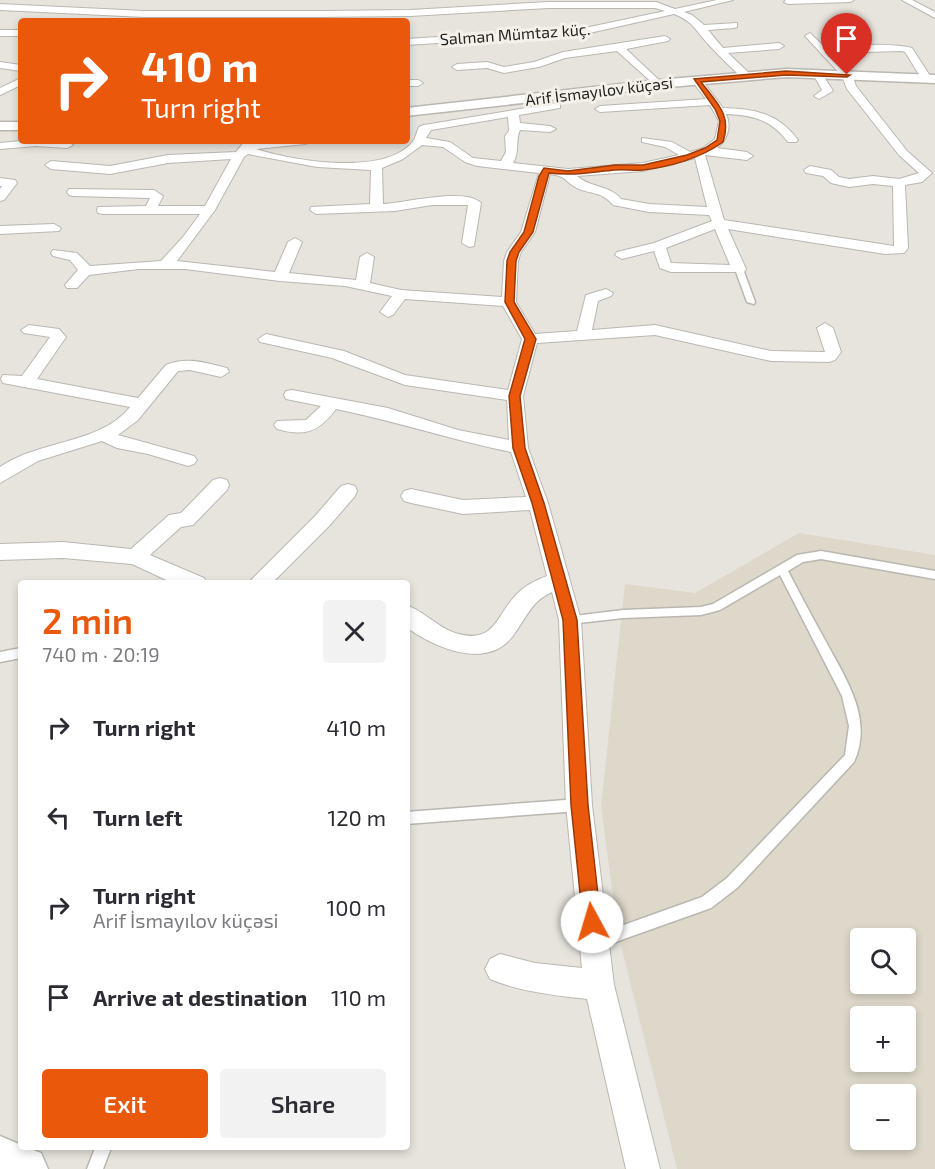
<!DOCTYPE html>
<html lang="en">
<head>
<meta charset="utf-8">
<style>
  body { margin:0; font-family:"Exo 2",sans-serif; background:#f2f2f3; color:#2b2b33; height:100vh; display:flex; flex-direction:column; font-size:22px; white-space:nowrap }
  * { box-sizing:border-box; margin:0 }
  p { font-size:20px; color:#7c7c81 }
  .icon { flex:none; width:33px; height:33px; fill:none; stroke:currentColor; stroke-width:2; stroke-linecap:round; stroke-linejoin:round }
  .map { position:relative; flex:1; overflow:hidden }
  .drawer { position:absolute; left:18px; top:580px; width:392px; height:570px; display:flex; flex-direction:column; background:#fff; border-radius:6px; box-shadow:0 3px 9px #0003 }
  .drawer>* { flex:none }
  .hud { position:absolute; left:18px; top:18px; width:392px; height:126px; border-radius:6px; box-shadow:0 3px 9px #0003; background:#ea580c; color:#fff; overflow:hidden }
  .tools { position:absolute; left:850px; top:928px; display:grid; gap:12px }
  .tools a { display:grid; place-items:center; width:66px; height:66px; border-radius:6px; background:#fff; box-shadow:0 3px 9px #0003; font-size:30px }
  .pin { position:absolute; display:grid; place-items:center; width:51px; height:51px; color:#fff; margin:-62px -26px; border-radius:50% 50% 50% 0; rotate:-45deg; box-shadow:0 0 6px #0007 }
  .pin .icon { rotate:45deg }
  .me { position:absolute; width:66px; margin:-33px; rotate:354deg; stroke-linejoin:round; filter:drop-shadow(0 0 4px #0008) }
  .turn { display:flex; align-items:center; gap:21px; height:126px; padding:0 24px; font-size:27px }
  .turn .icon { width:78px; height:78px; stroke-width:2.5 }
  .turn b { display:block; font-size:42px; line-height:51px }
  .round { display:grid; place-items:center; flex:none; width:63px; height:63px; border-radius:6px; background:#f2f2f3 }
  .summary { display:flex; align-items:center; justify-content:space-between; height:102px; padding:0 24px }
  h1 { font-size:36px; font-weight:600; line-height:45px; color:#ea580c }
  .cta { display:flex; gap:12px; margin-top:auto; padding:12px 24px }
  .cta a { flex:1; height:69px; border-radius:6px; background:#ea580c; color:#fff; font-size:24px; font-weight:600; line-height:69px; text-align:center }
  .cta a+a { background:#f2f2f3; color:#2b2b33 }
  ul { padding:0; list-style:none }
  li { display:flex; align-items:center; gap:18px; height:90px; padding:0 24px }
  li div { flex:1 }
  li b { display:block; font-size:22px }
  li em { font-style:normal }
  .map>svg:first-child { display:block }
  .built { fill:#ddd8c9; fill-rule:evenodd }
  .lines { fill:none; stroke-linecap:round; stroke-linejoin:round }
  .lane-casing { stroke:#bab7b0; stroke-width:3 }
  .street-casing { stroke:#bab7b0; stroke-width:2 }
  .secondary-casing { stroke:#bab7b0; stroke-width:3 }
  .lane { fill:#fff; fill-rule:evenodd }
  .street { fill:#fff; fill-rule:evenodd }
  .secondary { fill:#fff; fill-rule:evenodd }
  .route { fill:#ea580c; stroke:#983908; stroke-width:1.5 }
  .labels { text-anchor:middle; stroke-width:6; stroke-linejoin:round; paint-order:stroke }
  .far-street-label { font-size:16px; fill:#252421; stroke:#f4f1ea }
</style>
</head>
<body>
<div class="map">
<svg width="935" height="1169" viewBox="0 0 935 1169">
  <rect width="100%" height="100%" fill="#e7e4dd"/>
  <!-- built -->
  <path class="built" d="M799,533L935,555V1169H677L618,934L601,806L625,584L695,593ZM861,939H906V984H861ZM861,1017H906V1062H861ZM861,1095H906V1140H861Z"/>
  <g class="lines">
    <defs>
      <g id="lane">
        <polygon points="737,268 743,269 755,302 754,304 747,302 735,269"/>
        <path d="M821,551L935,571V579L821,559L803,562L788,571C800,594 812,617 825,640C845,678 874,718 854,762L737,888L711,908L621,940L597,951L592,949L590,944L592,939L618,927L702,897L727,878L845,755L849,726L842,696L780,575L720,610L701,615L623,618L570,624L566,623L565,620L566,617L623,610L701,607L713,604L797,555Z"/>
        <polygon points="21,648 21,658 0,662 0,652"/>
        <polygon points="579,799 584,801 585,805 584,809 579,811 406,824 406,812"/>
        <polygon points="95,1148 111,1148 103,1169 87,1169"/>
      </g>
      <g id="street">
        <path d="M717,0H733L684,12L692,15L704,25L737,23V27L734,28L708,30L723,48L779,43L784,46L779,49L728,53L750,74V78H742C731,67 719,56 709,45C695,30 694,22 674,14L585,34L406,45V39L585,28L665,11L655,8H548L410,16L321,17H144L0,10V4L144,11H321L410,10L548,2H656L675,9Z"/>
        <polygon points="786,0 854,0 850,2 788,4 784,2"/>
        <polygon points="902,0 912,0 935,12 935,18"/>
        <rect x="0" y="30" width="21" height="6"/>
        <path d="M810,33L837,59L841,53C848,51 852,49 859,47C868,43 902,45 912,48L932,79L923,81L905,52L902,51L864,52L860,55L848,57L843,66L852,75L856,86L907,151L932,173L922,182L905,185L908,248L904,253L885,254L728,229L746,269L744,272H671L660,268L654,251L622,259L615,255L617,252L654,243L712,221L709,215L649,212L613,205C601,190 589,195 575,187C562,179 568,177 550,174L535,232L521,252L518,261L516,302L535,334L577,331L586,295L606,289L613,293L611,296L598,301L592,330L655,325L771,351L825,352L817,328L825,323L833,328L841,352L835,360L829,362L771,361L655,335L537,343L523,396L528,448L548,503L581,620L592,805L614,985L660,1169H626L587,999C554,995 521,992 490,979L485,969L490,959L500,954L535,963L582,968L566,805L559,620L552,592C532,601 527,616 515,633C489,672 435,648 406,627V605C424,611 437,627 455,633C495,645 495,617 516,595C524,586 536,580 547,576L530,510L463,514L411,503L404,501L401,496L404,491L411,489L463,500L526,497L511,452C452,440 395,421 336,409C319,432 305,437 277,429L274,425L277,421L306,420L321,406L286,399L284,395L286,391L292,390L388,408L458,430L509,440L507,400L405,385L332,358L260,342L258,339L266,334L344,351L405,375L508,390L522,339L503,306L405,299L393,315L388,317L380,312L392,296L345,286L280,281L185,269H139L89,275L77,288H67L65,285L78,270L70,260L53,256L51,253L53,250L77,253L90,266L161,261L183,237L200,214H103L98,213L97,210L98,207L146,206L150,198L73,196L69,195L67,192L69,189L154,190L163,196L158,206H205L231,159L168,163L110,174L51,169L45,165L51,161L110,166L168,155L236,152L245,141H311L305,144L256,149C293,161 388,177 414,140C416,136 417,131 419,127L424,125L556,103L560,104V108L519,115L520,123L550,126L556,129L550,132L520,130C515,140 520,152 513,163L568,169L643,163L679,155L665,147L642,142V138L672,142L690,152L703,148L715,139L719,121L710,105L600,112L595,109L600,106L706,99L692,81L697,78L701,79L723,108C755,109 778,113 798,140L796,142H788C771,120 754,115 726,114C732,127 727,140 717,148L747,152L753,156L747,160L705,155L724,220L894,246L893,186L873,184L849,187L831,183L823,176L806,173L804,170L810,166L831,170L839,177L849,179L873,176L899,179L919,173L899,155L847,89L842,76L807,38L805,36ZM508,117L509,131L505,136L506,152L501,161L473,158L450,142L426,138L431,130ZM422,145L443,147L465,162L477,166L539,173L521,232L507,252L504,261L502,297L401,290L370,283L374,257L367,253L360,257L356,280L289,273L302,242L295,238L288,242L275,272L177,261L215,210L244,157L248,154L317,167L371,170L370,204L311,207L310,210L316,214L395,211L432,205H468L462,243L469,247L474,246L481,203C465,187 405,203 383,204L382,168L403,159ZM695,158L707,207L649,204L621,199C610,185 590,188 577,176L643,171ZM715,229L730,265L671,263L666,248Z"/>
        <polygon points="665,36 670,39 668,41 626,49 661,82 661,86 657,87 617,51 565,58 539,67 504,73 487,68 457,70 452,67 457,64 487,62 504,67 534,62 563,52"/>
        <polygon points="0,62 21,65 21,71 0,68"/>
        <polygon points="818,71 821,72 833,91 819,99 814,96 822,90 813,74"/>
        <polygon points="21,78 21,85 0,95 0,88"/>
        <polygon points="406,80 418,80 423,83 418,86 406,86"/>
        <polygon points="21,141 67,142 73,145 67,148 36,146 0,149 0,143"/>
        <polygon points="0,178 15,180 17,183 4,200 0,201 0,189 2,186 0,186"/>
        <polygon points="54,224 61,228 59,231 0,234 0,226"/>
        <path d="M29,325L59,329L66,337L37,379L138,398L166,365C187,356 206,363 227,368L229,372L221,377L190,370L178,371L138,420L118,435L194,456L197,460L194,464L188,466L148,454L117,448L102,441L38,461L0,483V467C39,440 101,444 130,407L3,383L1,379L3,375L22,376L50,337L24,333L21,330Z"/>
        <polygon points="220,478 227,480 229,485 227,490 193,525 181,527 150,555 204,578 207,584 175,584 132,564 63,558 0,560 0,544 63,542 131,549 169,515 181,513 213,480"/>
        <polygon points="348,484 355,486 357,491 355,496 330,525 271,584 247,584 316,515 341,486"/>
      </g>
      <g id="secondary">
        <polygon points="787,69 935,75 935,83 787,77 657,88 406,116 406,108 657,80"/>
        <rect x="0" y="122" width="21" height="8"/>
        <polygon points="0,1136 21,1145 21,1148 28,1148 41,1153 48,1169 0,1169"/>
      </g>
    </defs>
    <!-- lane casing -->
    <use href="#lane" class="lane-casing"/>
    <!-- street casing -->
    <use href="#street" class="street-casing"/>
    <!-- secondary casing -->
    <use href="#secondary" class="secondary-casing"/>
    <!-- lane -->
    <use href="#lane" class="lane"/>
    <!-- street -->
    <use href="#street" class="street"/>
    <!-- secondary -->
    <use href="#secondary" class="secondary"/>
  </g>
  <!-- route -->
  <path class="route" d="M786,71L850,75L847,77L786,75L701,82C717,103 732,115 723,142C701,158 670,167 643,170C634,171 624,169 615,170C592,172 572,176 549,173L533,232L519,252L516,261L514,302L536,339L520,396L525,448L544,503L577,620L588,805L601,922L598,928L592,931L585,928L583,922L571,805L563,620L532,503L513,448L509,396L525,339L505,302L507,261L510,252L524,232L539,176L544,168L568,171L615,165H643L687,155L705,148L717,140L720,121L715,109L694,79Z"/>
  <g class="labels">
    <!-- far-street labels -->
    <g class="far-street-label">
      <text transform="translate(515 34) rotate(-4)" y="6">Salman Mümtaz küç.</text>
      <text transform="translate(599 91) rotate(-7)" y="6">Arif İsmayılov küçəsi</text>
    </g>
  </g>
</svg>
<div class="tools">
<a><svg class="icon" aria-label="search" viewBox="0 0 24 24"><circle cx="10" cy="10" r="6"/><path d="M15 15l6 6"/></svg></a>
<a>+</a>
<a>−</a>
</div>
<div class="pin" style="left:847px;top:75px;background:#d93025"><svg class="icon" aria-label="arrive" viewBox="0 0 24 24"><path d="M6 21V4h12l-3 4 3 4H6"/></svg></div>
<svg class="me" style="left:592px;top:922px" viewBox="-20 -20 40 40"><circle r="19" fill="#fff"/><path d="M0-13L10 11 0 6-10 11z" fill="#ea580c"/></svg>
<div class="hud">
<div class="turn"><svg class="icon" aria-label="right" viewBox="0 0 24 24"><path d="M7 20v-9h11M14 6l5 5-5 5"/></svg><div><b>410 m</b>Turn right</div></div>
</div>
<section class="drawer">
<div class="summary"><div><h1>2 min</h1><p>740 m · 20:19</p></div><a class="round"><svg class="icon" aria-label="close" viewBox="0 0 24 24"><path d="M6 6l12 12M18 6L6 18"/></svg></a></div>
<ul>
<li><svg class="icon" aria-label="right" viewBox="0 0 24 24"><path d="M7 20v-9h11M14 6l5 5-5 5"/></svg><div><b>Turn right</b></div><em>410 m</em></li>
<li><svg class="icon" aria-label="left" viewBox="0 0 24 24"><path d="M17 20v-9H6M10 6l-5 5 5 5"/></svg><div><b>Turn left</b></div><em>120 m</em></li>
<li><svg class="icon" aria-label="right" viewBox="0 0 24 24"><path d="M7 20v-9h11M14 6l5 5-5 5"/></svg><div><b>Turn right</b><p>Arif İsmayılov küçəsi</p></div><em>100 m</em></li>
<li><svg class="icon" aria-label="arrive" viewBox="0 0 24 24"><path d="M6 21V4h12l-3 4 3 4H6"/></svg><div><b>Arrive at destination</b></div><em>110 m</em></li>
</ul>
<div class="cta"><a>Exit</a><a>Share</a></div>
</section>
</div>
</body>
</html>
